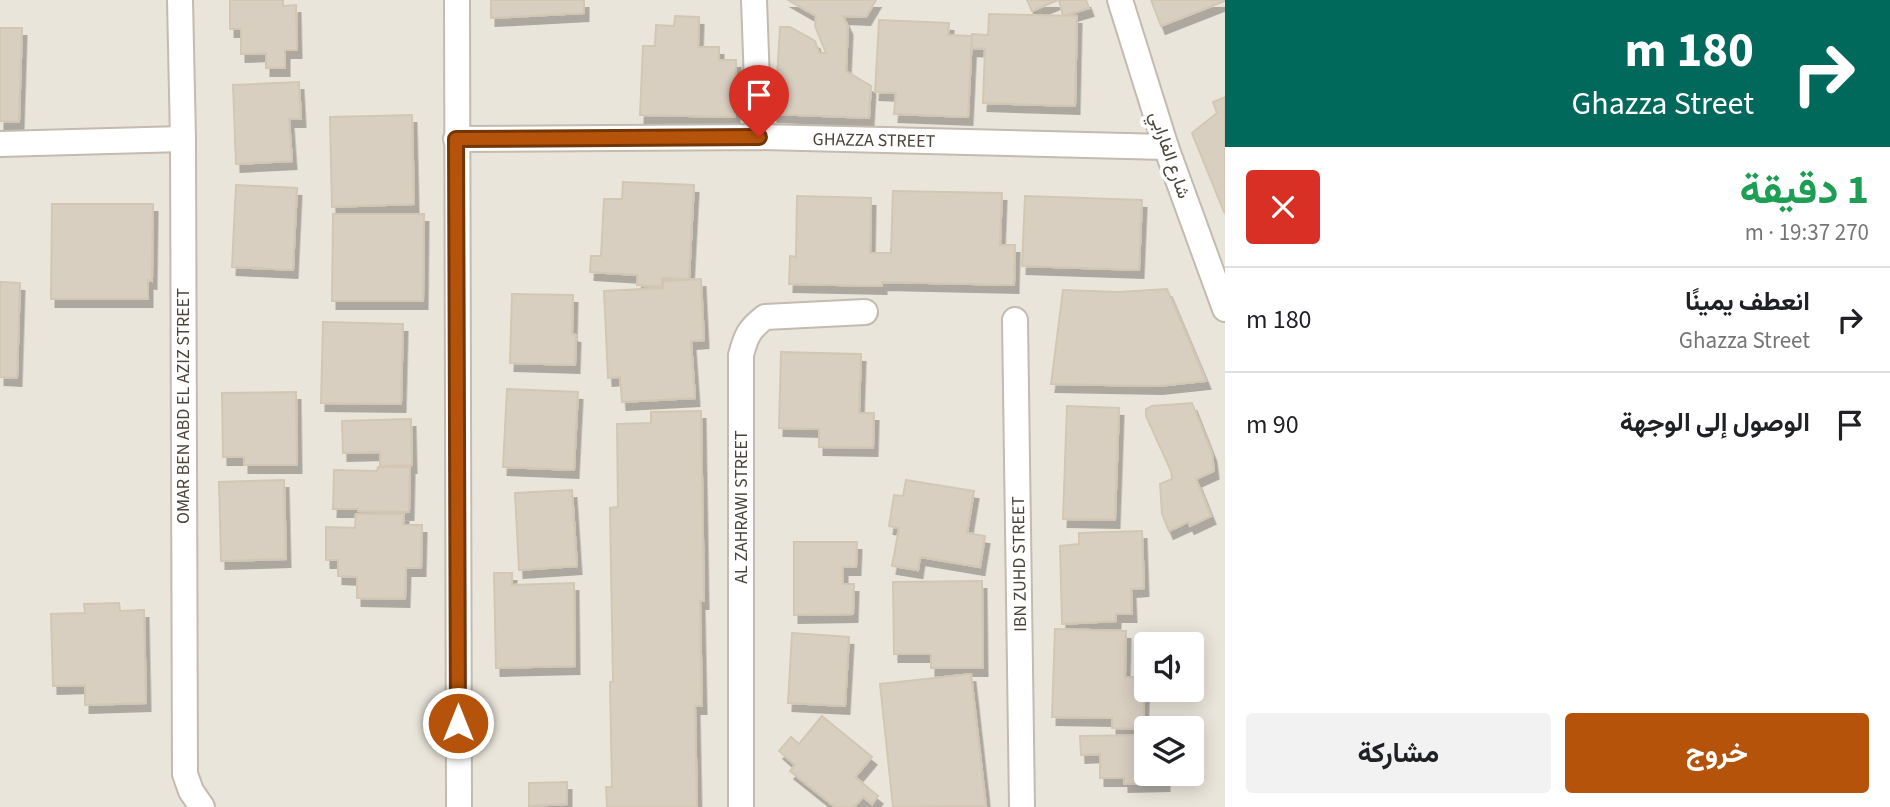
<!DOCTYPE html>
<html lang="ar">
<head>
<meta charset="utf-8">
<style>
  body { margin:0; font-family:"Source Sans 3",Vazirmatn,sans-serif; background:#f2f2f2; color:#202124; direction:rtl; height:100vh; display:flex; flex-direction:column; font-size:26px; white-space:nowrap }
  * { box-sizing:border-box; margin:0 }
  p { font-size:23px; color:#757577 }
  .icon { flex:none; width:38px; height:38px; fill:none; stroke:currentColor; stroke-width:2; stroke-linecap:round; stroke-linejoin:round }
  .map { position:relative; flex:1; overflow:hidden; direction:ltr }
  .drawer { display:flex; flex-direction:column; background:#fff; width:665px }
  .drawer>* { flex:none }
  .top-card { background:#00695c; color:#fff; overflow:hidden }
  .buttons { position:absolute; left:1134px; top:632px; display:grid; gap:14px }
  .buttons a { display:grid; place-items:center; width:70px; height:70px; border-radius:7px; background:#fff; box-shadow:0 4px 18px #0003; font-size:35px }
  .pin { position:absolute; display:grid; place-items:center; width:60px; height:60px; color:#fff; margin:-72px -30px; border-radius:50% 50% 50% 0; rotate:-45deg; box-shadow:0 0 7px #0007 }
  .pin .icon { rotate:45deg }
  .me { position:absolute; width:77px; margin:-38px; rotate:0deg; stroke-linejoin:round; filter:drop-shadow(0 0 5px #0008) }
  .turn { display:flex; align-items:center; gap:24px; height:147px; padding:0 21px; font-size:32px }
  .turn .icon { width:91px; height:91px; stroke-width:2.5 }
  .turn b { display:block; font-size:49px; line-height:60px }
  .round { display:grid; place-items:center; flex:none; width:74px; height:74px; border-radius:7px; background:#f2f2f2 }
  .head { display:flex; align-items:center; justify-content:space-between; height:119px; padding:0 21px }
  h1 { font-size:42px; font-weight:700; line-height:52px; color:#1e9e55 }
  .button { display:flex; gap:14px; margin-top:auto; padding:14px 21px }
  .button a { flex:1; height:80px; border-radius:7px; background:#b45309; color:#fff; font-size:28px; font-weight:700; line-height:80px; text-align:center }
  .button a+a { background:#f2f2f2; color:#202124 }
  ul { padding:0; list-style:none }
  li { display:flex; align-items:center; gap:21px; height:105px; padding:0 21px; border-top:2px solid #e0e0e0 }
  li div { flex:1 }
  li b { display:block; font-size:26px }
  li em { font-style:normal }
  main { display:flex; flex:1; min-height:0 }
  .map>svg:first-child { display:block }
  .residential { fill:#eae5da; fill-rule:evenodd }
  .building { fill:#d8cfc1; stroke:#d3c7b4; stroke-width:2; filter:url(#shadow) }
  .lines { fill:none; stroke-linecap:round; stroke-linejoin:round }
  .minor-casing { stroke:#c2bbae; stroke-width:28 }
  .minor { stroke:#fff; stroke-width:24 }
  .route-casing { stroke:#753606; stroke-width:18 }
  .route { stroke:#b45309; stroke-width:12 }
  .labels { text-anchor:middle; stroke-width:7; stroke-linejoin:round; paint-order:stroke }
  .street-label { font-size:18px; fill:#4b4439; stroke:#fff }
</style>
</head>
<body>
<main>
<section class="drawer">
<div class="top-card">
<div class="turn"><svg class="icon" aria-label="right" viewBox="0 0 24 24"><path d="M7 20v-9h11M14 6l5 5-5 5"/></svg><div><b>180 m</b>Ghazza Street</div></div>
</div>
<div class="head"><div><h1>1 دقيقة</h1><p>270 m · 19:37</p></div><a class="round" style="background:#d93025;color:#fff"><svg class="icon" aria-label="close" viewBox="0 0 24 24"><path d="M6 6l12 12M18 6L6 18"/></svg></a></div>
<ul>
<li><svg class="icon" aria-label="right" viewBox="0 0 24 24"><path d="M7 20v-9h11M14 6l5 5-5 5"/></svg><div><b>انعطف يمينًا</b><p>Ghazza Street</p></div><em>180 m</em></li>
<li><svg class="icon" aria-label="arrive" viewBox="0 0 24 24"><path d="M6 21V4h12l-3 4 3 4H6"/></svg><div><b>الوصول إلى الوجهة</b></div><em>90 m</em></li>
</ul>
<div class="button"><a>خروج</a><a>مشاركة</a></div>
</section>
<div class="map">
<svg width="1225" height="807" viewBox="0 0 1225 807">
  <defs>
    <filter id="shadow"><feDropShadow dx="4.5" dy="8" stdDeviation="0" flood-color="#0004"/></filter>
  </defs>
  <rect width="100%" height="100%" fill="#f6f3ec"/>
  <!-- residential -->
  <path class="residential" d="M0,0H1225V807H0ZM1146,644H1192V690H1146ZM1146,728H1192V774H1146Z"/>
  <!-- building -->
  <g class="building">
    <polygon points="230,0 283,0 283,6 296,5 297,50 285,50 285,68 266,68 266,53 241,54 241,29 230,29"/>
    <polygon points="491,0 584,0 584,13 491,18"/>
    <polygon points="788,0 876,0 866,17 843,16 848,27 846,71 871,86 869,118 773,114 767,97 777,79 780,27 790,27 815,41 819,53 826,53 815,26 816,16"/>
    <polygon points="1027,0 1058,0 1032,11"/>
    <polygon points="1059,0 1086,0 1089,8 1063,16"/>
    <polygon points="1151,0 1225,0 1225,1 1161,26"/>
    <polygon points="989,14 1077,16 1075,106 983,103 985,49 972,48 972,34 988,35"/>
    <polygon points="675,16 699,17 698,47 719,47 719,60 736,60 735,117 640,115 643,46 655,46 656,25 674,26"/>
    <polygon points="879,20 949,23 948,35 972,36 968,117 894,114 896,93 875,92"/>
    <polygon points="0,28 22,28 19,122 0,121"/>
    <polygon points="299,82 301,119 289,119 292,161 236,164 233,85"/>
    <polygon points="1225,97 1225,212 1224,212 1192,133 1217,113 1213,102"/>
    <polygon points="412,115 414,204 332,207 330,117"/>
    <polygon points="623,182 694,185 689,279 662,278 662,287 637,285 638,275 590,272 591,256 601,256 604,199 622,199"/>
    <polygon points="236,185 297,188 293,270 232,267"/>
    <polygon points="893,191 1002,193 1000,245 1015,245 1014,285 882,282 882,286 789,284 790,256 796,257 797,196 871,198 870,253 891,253"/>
    <polygon points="1025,196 1142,200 1139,270 1022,266"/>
    <polygon points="52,204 153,204 152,281 148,280 148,299 51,299"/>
    <polygon points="333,214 424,214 423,301 332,301"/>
    <polygon points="701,279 704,340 691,341 695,398 622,402 620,377 608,378 604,291 663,288 663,281"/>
    <polygon points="0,282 20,283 17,378 0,377"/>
    <polygon points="1167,289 1206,381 1158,386 1051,384 1063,290 1118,292"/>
    <polygon points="512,294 573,295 572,334 576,335 575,365 510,363"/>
    <polygon points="323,322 403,324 401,404 321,403"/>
    <polygon points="781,352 861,354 859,413 874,413 873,448 819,447 819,429 779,428"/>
    <polygon points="507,389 578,392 574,470 503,467"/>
    <polygon points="296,392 297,465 244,465 244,457 223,457 222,393"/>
    <polygon points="1192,403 1212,454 1214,471 1196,479 1211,516 1190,526 1188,522 1169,531 1162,514 1160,484 1172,479 1171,471 1146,416 1146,409 1152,406"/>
    <polygon points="1067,406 1119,408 1115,520 1063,519"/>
    <polygon points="701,411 704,601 700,601 702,706 695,706 697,807 607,807 606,787 612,787 610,682 613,682 610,508 618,507 617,424 651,423 651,412"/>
    <polygon points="411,419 412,465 380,466 380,452 343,453 342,421"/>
    <polygon points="378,467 410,467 409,512 358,511 358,509 333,509 334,470 377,471"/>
    <polygon points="284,480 286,559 221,561 219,482"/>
    <polygon points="906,480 974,491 967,533 985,536 980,567 920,557 918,570 892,566 899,528 889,526 894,495 903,496"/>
    <polygon points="572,490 577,566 519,570 515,493"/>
    <polygon points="356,514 404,514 403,525 422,525 421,568 406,568 405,599 357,598 357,577 338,576 338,560 326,560 326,527 355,528"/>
    <polygon points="1142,531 1144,588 1131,589 1132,614 1116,614 1116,621 1062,624 1060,546 1079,544 1079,533"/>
    <polygon points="794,542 857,542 856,567 843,567 843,584 854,584 853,614 794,615"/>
    <polygon points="494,573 512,573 512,585 574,583 575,666 496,668"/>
    <polygon points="982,581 983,668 931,668 931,654 894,654 893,582"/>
    <polygon points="119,603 120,611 144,610 146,703 85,705 85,685 53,686 51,614 85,613 84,604"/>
    <polygon points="1055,629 1126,631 1125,677 1145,677 1143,729 1112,728 1112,718 1052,717"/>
    <polygon points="792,633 849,637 845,706 788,703"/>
    <polygon points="971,674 986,806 893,807 880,684"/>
    <polygon points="822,716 872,757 855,777 878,796 872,804 863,797 854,807 835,807 790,771 795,765 779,751 791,737 799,744"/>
    <polygon points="1146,735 1146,774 1165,774 1165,783 1124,784 1124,778 1100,778 1100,754 1081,755 1080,736"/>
    <polygon points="567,782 567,804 529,806 529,783"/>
  </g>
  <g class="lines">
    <defs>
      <g id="minor">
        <polyline points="180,0 183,139 185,774 191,791 202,807"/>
        <polyline points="457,0 459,807"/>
        <polyline points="754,0 759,137"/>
        <polyline points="1120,0 1166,147 1225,309"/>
        <polyline points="456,139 759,137 1166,147"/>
        <polyline points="0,144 183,139"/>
        <polyline points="1015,320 1022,807"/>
        <path d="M741,807V355C746,336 749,329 765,317L865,312"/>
      </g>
    </defs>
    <!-- minor casing -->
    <use href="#minor" class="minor-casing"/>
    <!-- minor -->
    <use href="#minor" class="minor"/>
  </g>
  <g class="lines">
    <defs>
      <polyline id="route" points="458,723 456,139 759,137"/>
    </defs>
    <!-- route casing -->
    <use href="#route" class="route-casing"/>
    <!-- route -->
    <use href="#route" class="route"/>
  </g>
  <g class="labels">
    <!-- street labels -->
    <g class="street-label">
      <text transform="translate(874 140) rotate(1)" y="6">GHAZZA STREET</text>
      <text transform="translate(1170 155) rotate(71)" y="6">شارع الفارابي</text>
      <text transform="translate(183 406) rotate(-90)" y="6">OMAR BEN ABD EL AZIZ STREET</text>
      <text transform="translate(741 507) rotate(-90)" y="6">AL ZAHRAWI STREET</text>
      <text transform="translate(1019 564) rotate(-91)" y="6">IBN ZUHD STREET</text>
    </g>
  </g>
</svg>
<div class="buttons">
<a><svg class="icon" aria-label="sound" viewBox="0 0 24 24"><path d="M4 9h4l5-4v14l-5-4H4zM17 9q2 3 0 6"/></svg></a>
<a><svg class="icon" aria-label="layers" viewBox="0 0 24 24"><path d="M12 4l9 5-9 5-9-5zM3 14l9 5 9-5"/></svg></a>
</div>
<div class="pin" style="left:759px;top:137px;background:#d93025"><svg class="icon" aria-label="arrive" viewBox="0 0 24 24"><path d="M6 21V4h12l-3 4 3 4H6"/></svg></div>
<svg class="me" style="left:458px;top:723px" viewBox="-20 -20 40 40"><circle r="17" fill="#b45309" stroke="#fff" stroke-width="3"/><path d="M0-11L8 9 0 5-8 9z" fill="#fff"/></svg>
</div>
</main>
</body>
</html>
